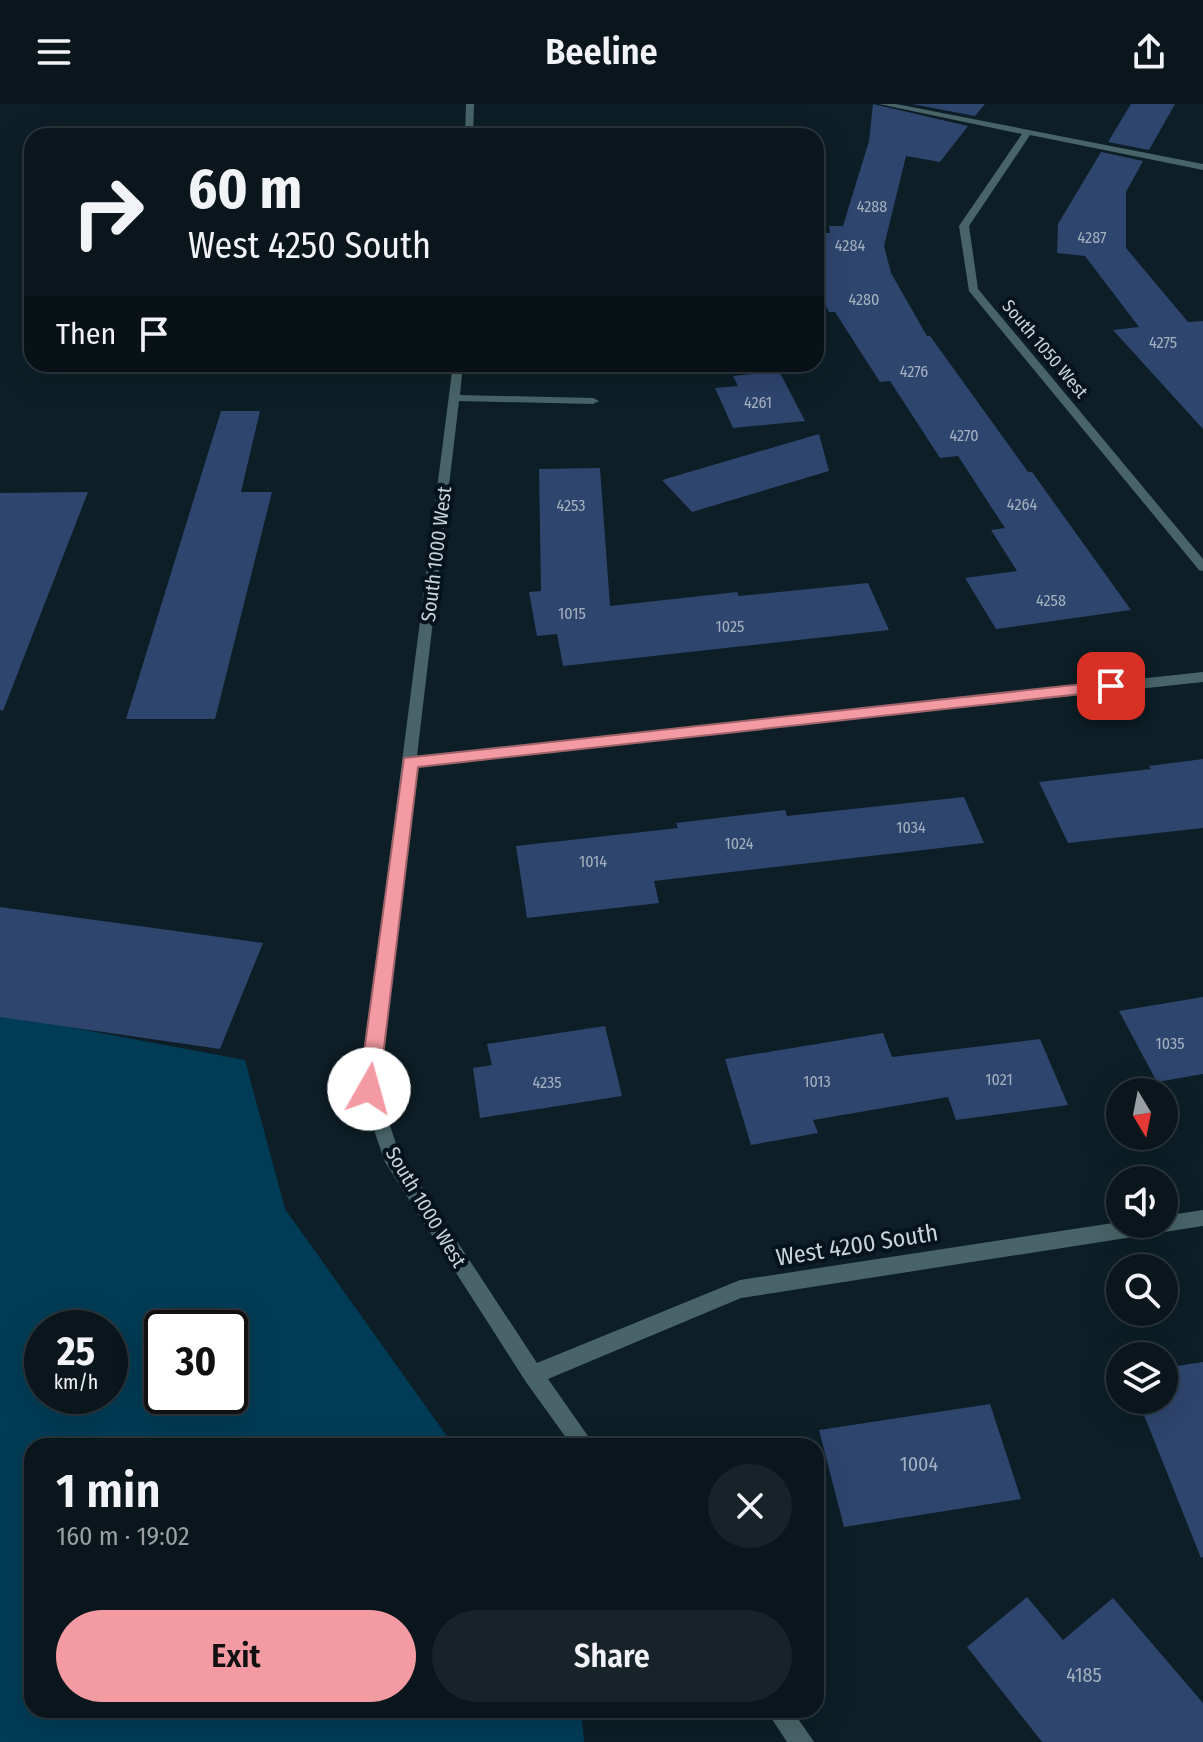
<!DOCTYPE html>
<html lang="en">
<head>
<meta charset="utf-8">
<style>
  body { margin:0; font-family:"Fira Sans Condensed",sans-serif; background:#182329; color:#f1f3f6; height:100vh; display:flex; flex-direction:column; font-size:30px; white-space:nowrap }
  * { box-sizing:border-box; margin:0 }
  p { font-size:26px; color:#999fa3 }
  .icon { flex:none; width:44px; height:44px; fill:none; stroke:currentColor; stroke-width:2; stroke-linecap:round; stroke-linejoin:round }
  .map { position:relative; flex:1; overflow:hidden }
  .side { position:absolute; left:24px; top:1334px; width:800px; height:280px; display:flex; flex-direction:column; background:#0a161c; border-radius:24px; box-shadow:0 8px 32px #0002,0 0 0 2px #2a353b }
  .side>* { flex:none }
  .hud { position:absolute; left:24px; top:24px; width:800px; height:244px; border-radius:24px; box-shadow:0 8px 32px #0002,0 0 0 2px #2a353b; background:#0a161c; color:#f1f3f6; overflow:hidden }
  .needle { width:52px; rotate:170deg }
  .buttons { position:absolute; left:1106px; top:974px; display:grid; gap:16px }
  .buttons a { display:grid; place-items:center; width:72px; height:72px; border-radius:50%; background:#0a161c; box-shadow:0 8px 32px #0002,0 0 0 2px #2a353b; font-size:40px }
  .speed { position:absolute; left:24px; top:1206px; display:flex; gap:16px; font-size:40px; font-weight:700; text-align:center }
  .speed>* { display:grid; place-content:center; width:104px; height:104px; border-radius:50%; background:#0a161c; box-shadow:0 8px 32px #0002,0 0 0 2px #2a353b; line-height:1 }
  .speed small { font-size:20px; font-weight:400 }
  .speed .limit { border:4px solid #111; border-radius:12px; background:#fff; color:#111 }
  .pin { position:absolute; display:grid; place-items:center; width:68px; height:68px; color:#fff; margin:-34px; border-radius:16px; box-shadow:0 4px 12px #0006 }
  .me { position:absolute; width:88px; margin:-44px; rotate:7deg; stroke-linejoin:round; filter:drop-shadow(0 0 6px #0008) }
  .turn { display:flex; align-items:center; gap:28px; height:168px; padding:0 32px; font-size:36px }
  .turn .icon { width:104px; height:104px; stroke-width:2.5 }
  .turn b { display:block; font-size:56px; line-height:68px }
  .then { display:flex; align-items:center; height:76px; padding:0 32px; background:#0003; gap:16px; font-size:30px }
  .round { display:grid; place-items:center; flex:none; width:84px; height:84px; border-radius:42px; background:#182329 }
  .summary { display:flex; align-items:center; justify-content:space-between; height:136px; padding:0 32px }
  h1 { font-size:48px; font-weight:600; line-height:60px }
  .button { display:flex; gap:16px; margin-top:auto; padding:16px 32px }
  .button a { flex:1; height:92px; border-radius:48px; background:#f49aa3; color:#111; font-size:32px; font-weight:600; line-height:92px; text-align:center }
  .button a+a { background:#182329; color:#f1f3f6 }
  header { display:flex; justify-content:space-between; align-items:center; height:104px; padding:0 32px; background:#0a161c; font-size:36px; font-weight:600 }
  .map>svg:first-child { display:block }
  .green { fill:#003c55; fill-rule:evenodd }
  .building { fill:#2e456e }
  .lines { fill:none; stroke-linecap:round; stroke-linejoin:round }
  .minor { fill:#486468; fill-rule:evenodd }
  .route { fill:#f49aa3; stroke:#9f646a; stroke-width:2 }
  .labels { text-anchor:middle; stroke-width:8; stroke-linejoin:round; paint-order:stroke }
  .number-label { font-size:16px; fill:#a3b0bf }
  .far-street-label { font-size:18px; fill:#cad4da; stroke:#05141c }
  .street-label { font-size:20px; fill:#cad4da; stroke:#05141c }
  .near-number-label { font-size:20px; fill:#a3b0bf }
  .near-street-label { font-size:24px; fill:#cad4da; stroke:#05141c }
</style>
</head>
<body>
<header><svg class="icon" aria-label="menu" viewBox="0 0 24 24"><path d="M4 6h16M4 12h16M4 18h16"/></svg>Beeline<svg class="icon" aria-label="share" viewBox="0 0 24 24"><path d="M12 15V3M7 8l5-5 5 5M5 13v7h14v-7"/></svg></header>
<div class="map">
<svg width="1203" height="1638" viewBox="0 0 1203 1638">
  <rect width="100%" height="100%" fill="#0d1e26"/>
  <!-- green -->
  <path class="green" d="M0,910L245,956L285,1105L454,1342H32V1606H581L584,1638H0ZM42,1224H110V1292H42ZM162,1224H230V1292H162Z"/>
  <!-- building -->
  <g class="building">
    <polygon points="873,0 968,22 940,58 906,52 884,142 891,169 927,232 930,232 1028,368 1032,368 1131,506 996,525 965,474 1017,467 991,426 1005,424 958,352 940,354 890,277 880,278 835,208 829,208 816,182 816,129 830,129 829,122 843,122 869,37"/>
    <polygon points="912,0 985,0 975,12"/>
    <polygon points="1131,0 1175,0 1149,46 1108,38"/>
    <polygon points="1101,48 1143,57 1126,88 1126,144 1188,218 1203,217 1203,325 1113,226 1139,223 1085,152 1057,149 1058,120"/>
    <polygon points="779,267 805,317 733,324 715,284 738,282 733,272"/>
    <polygon points="221,307 260,307 241,388 272,388 215,615 126,615"/>
    <polygon points="819,330 829,367 692,408 662,376"/>
    <polygon points="600,364 610,502 737,488 739,492 868,479 889,526 563,562 557,530 537,532 529,488 541,487 539,365"/>
    <polygon points="88,388 3,607 0,606 0,389"/>
    <polygon points="1203,655 1203,724 1068,739 1039,678 1151,665 1149,662"/>
    <polygon points="964,693 984,739 654,777 659,799 527,814 516,742 678,724 676,719 785,706 787,712"/>
    <polygon points="0,803 263,839 220,945 0,913"/>
    <polygon points="1203,893 1203,970 1157,978 1119,907"/>
    <polygon points="605,922 622,992 480,1014 473,964 492,961 487,940"/>
    <polygon points="883,929 892,953 1040,935 1068,1001 956,1016 948,993 813,1016 818,1029 751,1041 725,955"/>
    <polygon points="1203,1258 1203,1453 1201,1454 1138,1296 1164,1296 1164,1264"/>
    <polygon points="990,1300 1021,1395 844,1423 819,1326"/>
    <polygon points="1027,1493 1063,1536 1113,1494 1203,1599 1203,1638 1042,1638 967,1543"/>
  </g>
  <g class="lines">
    <!-- minor -->
    <g class="minor">
      <polygon points="466,0 474,0 473,32 465,32"/>
      <polygon points="879,0 896,0 1203,60 1203,66 1030,31 969,122 978,185 1203,455 1203,467 1199,466 969,187 959,122 1022,30"/>
      <polygon points="453,260 463,260 460,291 593,294 599,297 593,300 459,297 417,652 1203,568 1203,578 416,662 378,985 399,1049 537,1259 740,1176 1120,1118 1164,1120 1164,1112 1203,1106 1203,1122 741,1194 548,1275 595,1342 572,1342 526,1278 385,1058 360,985"/>
      <polygon points="766,1606 792,1606 814,1638 787,1638"/>
    </g>
  </g>
  <!-- route -->
  <polygon class="route" points="1111,577 1119,582 1117,586 418,663 379,985 376,991 369,994 362,991 359,985 404,654"/>
  <g class="labels">
    <!-- number labels -->
    <g class="number-label">
      <text x="872" y="108">4288</text>
      <text x="1092" y="139">4287</text>
      <text x="850" y="147">4284</text>
      <text x="864" y="201">4280</text>
      <text x="1163" y="244">4275</text>
      <text x="914" y="273">4276</text>
      <text x="758" y="304">4261</text>
      <text x="964" y="337">4270</text>
      <text x="1022" y="406">4264</text>
      <text x="571" y="407">4253</text>
      <text x="1051" y="502">4258</text>
      <text x="572" y="515">1015</text>
      <text x="730" y="528">1025</text>
      <text x="911" y="729">1034</text>
      <text x="739" y="745">1024</text>
      <text x="593" y="763">1014</text>
      <text x="1170" y="945">1035</text>
      <text x="999" y="981">1021</text>
      <text x="817" y="983">1013</text>
      <text x="547" y="984">4235</text>
    </g>
    <!-- far-street labels -->
    <g class="far-street-label">
      <text transform="translate(1045 245) rotate(50)" y="6">South 1050 West</text>
    </g>
    <!-- street labels -->
    <g class="street-label">
      <text transform="translate(436 450) rotate(-83)" y="7">South 1000 West</text>
      <text transform="translate(426 1103) rotate(59)" y="7">South 1000 West</text>
    </g>
    <!-- near-number labels -->
    <g class="near-number-label">
      <text x="919" y="1367">1004</text>
      <text x="1084" y="1578">4185</text>
    </g>
    <!-- near-street labels -->
    <g class="near-street-label">
      <text transform="translate(857 1141) rotate(-9)" y="8">West 4200 South</text>
    </g>
  </g>
</svg>
<div class="buttons">
<a><svg class="needle" viewBox="-14 -14 28 28"><path d="M0-13l5 13h-10z" fill="#e53935"/><path d="M0 13l5-13h-10z" fill="#999fa3"/></svg></a>
<a><svg class="icon" aria-label="sound" viewBox="0 0 24 24"><path d="M4 9h4l5-4v14l-5-4H4zM17 9q2 3 0 6"/></svg></a>
<a><svg class="icon" aria-label="search" viewBox="0 0 24 24"><circle cx="10" cy="10" r="6"/><path d="M15 15l6 6"/></svg></a>
<a><svg class="icon" aria-label="layers" viewBox="0 0 24 24"><path d="M12 4l9 5-9 5-9-5zM3 14l9 5 9-5"/></svg></a>
</div>
<div class="speed"><div>25<small>km/h</small></div><div class="limit">30</div></div>
<div class="pin" style="left:1111px;top:582px;background:#d93025"><svg class="icon" aria-label="arrive" viewBox="0 0 24 24"><path d="M6 21V4h12l-3 4 3 4H6"/></svg></div>
<svg class="me" style="left:369px;top:985px" viewBox="-20 -20 40 40"><circle r="19" fill="#fff"/><path d="M0-13L10 11 0 6-10 11z" fill="#f49aa3"/></svg>
<div class="hud">
<div class="turn"><svg class="icon" aria-label="right" viewBox="0 0 24 24"><path d="M7 20v-9h11M14 6l5 5-5 5"/></svg><div><b>60 m</b>West 4250 South</div></div>
<div class="then">Then<svg class="icon" aria-label="arrive" viewBox="0 0 24 24"><path d="M6 21V4h12l-3 4 3 4H6"/></svg></div>
</div>
<section class="side">
<div class="summary"><div><h1>1 min</h1><p>160 m · 19:02</p></div><a class="round"><svg class="icon" aria-label="close" viewBox="0 0 24 24"><path d="M6 6l12 12M18 6L6 18"/></svg></a></div>
<div class="button"><a>Exit</a><a>Share</a></div>
</section>
</div>
</body>
</html>
